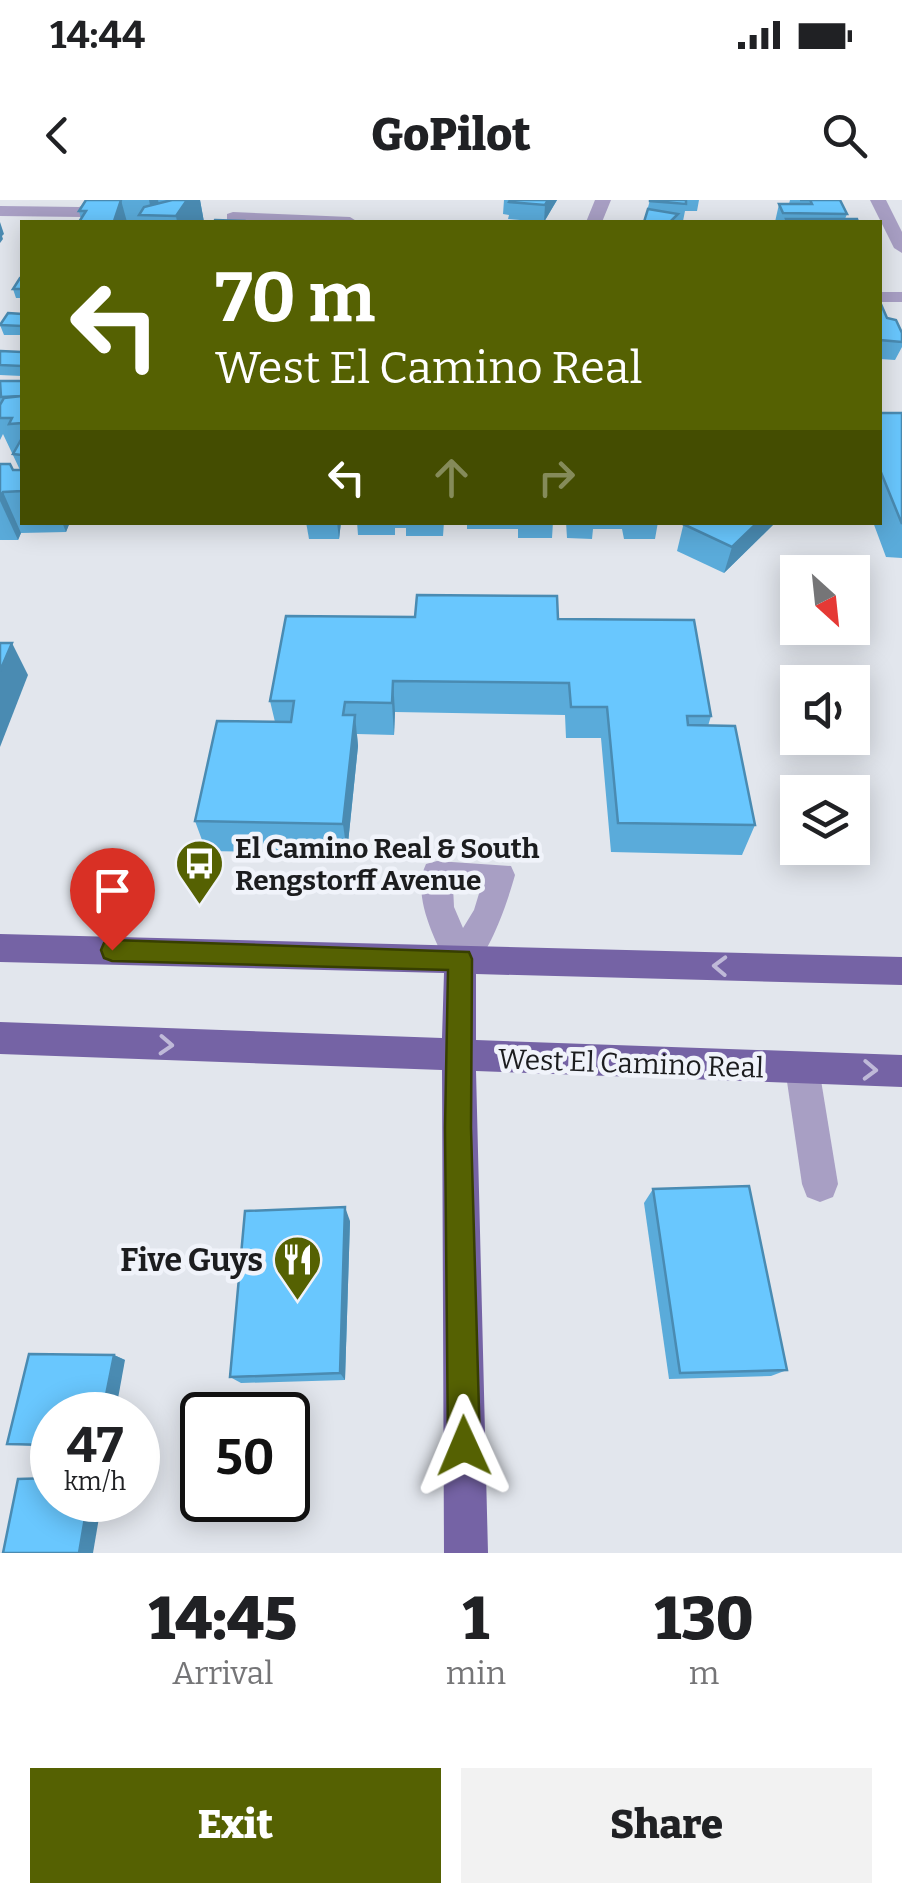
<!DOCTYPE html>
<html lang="en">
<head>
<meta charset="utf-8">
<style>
  body { margin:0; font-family:Bitter,serif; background:#f2f2f2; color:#202124; height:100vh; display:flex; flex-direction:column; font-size:38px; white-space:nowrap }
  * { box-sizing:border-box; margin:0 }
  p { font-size:32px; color:#757577 }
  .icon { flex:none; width:55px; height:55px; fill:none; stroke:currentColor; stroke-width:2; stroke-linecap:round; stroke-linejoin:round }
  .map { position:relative; height:1353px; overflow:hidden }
  .sheet { display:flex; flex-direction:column; background:#fff; flex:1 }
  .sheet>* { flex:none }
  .hud { position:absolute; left:20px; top:20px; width:862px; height:305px; border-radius:0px; box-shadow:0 5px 25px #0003; background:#556102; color:#fff; overflow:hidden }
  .needle { width:65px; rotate:153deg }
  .controls { position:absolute; left:780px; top:355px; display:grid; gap:20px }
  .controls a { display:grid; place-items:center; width:90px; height:90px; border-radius:0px; background:#fff; box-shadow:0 5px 25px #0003; font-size:50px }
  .speed { position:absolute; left:30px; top:1192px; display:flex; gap:20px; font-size:50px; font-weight:700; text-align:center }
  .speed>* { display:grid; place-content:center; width:130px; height:130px; border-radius:50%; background:#fff; box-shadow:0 5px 25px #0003; line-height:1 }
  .speed small { font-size:25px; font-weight:400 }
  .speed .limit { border:5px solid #111; border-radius:15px; background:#fff; color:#111 }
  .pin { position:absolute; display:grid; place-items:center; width:85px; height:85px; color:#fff; margin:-102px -42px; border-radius:50% 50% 50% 0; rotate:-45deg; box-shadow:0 0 10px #0007 }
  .pin .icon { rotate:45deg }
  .me { position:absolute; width:110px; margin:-55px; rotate:359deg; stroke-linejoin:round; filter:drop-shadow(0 0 8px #0008) }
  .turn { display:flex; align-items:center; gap:35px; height:210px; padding:0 30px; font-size:45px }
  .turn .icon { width:130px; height:130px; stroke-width:2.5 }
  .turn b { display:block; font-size:70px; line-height:85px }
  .lanes { display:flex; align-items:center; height:95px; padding:0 30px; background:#0003; justify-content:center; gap:50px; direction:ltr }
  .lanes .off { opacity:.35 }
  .eta { display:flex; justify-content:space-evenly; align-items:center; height:170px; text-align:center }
  .eta b { font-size:60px; font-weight:800; line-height:70px }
  .cta { display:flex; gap:20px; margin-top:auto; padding:20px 30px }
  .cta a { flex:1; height:115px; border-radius:0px; background:#556102; color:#fff; font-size:40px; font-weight:800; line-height:115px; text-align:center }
  .cta a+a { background:#f2f2f2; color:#202124 }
  .status { display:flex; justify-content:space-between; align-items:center; height:70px; padding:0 50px; background:#fff; direction:ltr }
  .status svg { height:28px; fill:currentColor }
  header { display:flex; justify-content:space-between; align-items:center; height:130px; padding:0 30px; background:#fff; font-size:45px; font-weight:800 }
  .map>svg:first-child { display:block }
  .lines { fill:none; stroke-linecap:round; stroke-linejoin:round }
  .minor { fill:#a89fc4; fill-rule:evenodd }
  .major { fill:#7563a5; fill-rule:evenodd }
  .wall { fill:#5aabda }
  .shaded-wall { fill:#4a8bb2 }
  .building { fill:#69c7fe; stroke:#4a8bb2; stroke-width:2.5 }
  .oneway { stroke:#bfb9d8 }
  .route { fill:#556102; stroke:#373f01; stroke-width:2.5 }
  .labels { text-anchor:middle; stroke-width:9; stroke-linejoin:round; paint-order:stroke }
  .poi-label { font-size:28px; font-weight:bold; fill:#1c1d1f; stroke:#f0f3fa; text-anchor:start }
  .street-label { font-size:28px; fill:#1c1d1f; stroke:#f0f3fa }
  .near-poi-label { font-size:32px; font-weight:bold; fill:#1c1d1f; stroke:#f0f3fa; text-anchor:end }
</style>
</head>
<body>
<div class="status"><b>14:44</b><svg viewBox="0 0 49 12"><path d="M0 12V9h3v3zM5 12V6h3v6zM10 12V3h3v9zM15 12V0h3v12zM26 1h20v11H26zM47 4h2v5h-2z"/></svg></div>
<header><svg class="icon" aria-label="back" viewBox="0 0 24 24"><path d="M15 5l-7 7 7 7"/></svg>GoPilot<svg class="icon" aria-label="search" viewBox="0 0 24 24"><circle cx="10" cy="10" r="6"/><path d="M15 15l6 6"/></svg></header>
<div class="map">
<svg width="902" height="1353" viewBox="0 0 902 1353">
  <rect width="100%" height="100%" fill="#e2e6ed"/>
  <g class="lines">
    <!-- minor -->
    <g class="minor">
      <polygon points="94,0 115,0 81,17 0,16 0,6 79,7"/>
      <polygon points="595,0 611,0 602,22 586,22"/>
      <polygon points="870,0 886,0 902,32 902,53 894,48"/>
      <polygon points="233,12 350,17 358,22 227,20 227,14"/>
      <rect x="880" y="92" width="22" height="10"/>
      <path d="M437,661L511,666L515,675C508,700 491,752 471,769C464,774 456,772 449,769C435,740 411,695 426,664ZM453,686L481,687L474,710L463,728L454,707Z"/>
      <polygon points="802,852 814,857 819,868 838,984 833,997 820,1002 807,997 802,984 785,868 790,857"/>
    </g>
    <!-- major -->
    <polygon class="major" points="0,734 902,757 902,785 476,774 476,840 902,855 902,887 476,871 488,1353 444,1353 442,870 0,854 0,822 442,838 444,773 0,762"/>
  </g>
  <!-- wall -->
  <g class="wall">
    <polygon points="86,0 200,0 204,22 79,22 81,19 79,11"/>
    <polygon points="504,0 557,0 544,22 508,19 509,15 503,14"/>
    <polygon points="650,0 699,0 697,11 685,11 683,21 677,20 676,22 644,22"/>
    <polygon points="790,0 840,0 847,14 845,19 858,22 775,22 779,4 789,4"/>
    <polygon points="22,78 22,98 16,98 13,89"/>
    <polygon points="880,102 887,118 902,133 902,147 895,160 880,159"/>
    <polygon points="22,114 22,135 4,135 0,125"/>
    <polygon points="0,151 22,152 22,176 0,175"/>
    <polygon points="0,181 22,181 22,322 70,322 66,332 21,333 18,340 0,340 0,264 13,270 20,270 3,234 0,240"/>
    <polygon points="880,213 902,213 902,358 886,357 873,322 880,322"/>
    <polygon points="306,322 341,322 339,339 309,339"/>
    <polygon points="357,322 444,322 443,336 406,336 406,328 395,328 395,335 358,335"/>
    <polygon points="467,322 553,322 552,338 518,338 518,329 467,329"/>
    <polygon points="566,322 658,322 655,339 624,339 622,329 593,329 592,339 567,338"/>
    <polygon points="684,322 776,322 724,373 677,351"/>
    <polygon points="558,419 711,516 708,526 755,625 742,655 611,652 601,538 566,538 565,515 395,512 394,535 357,534 358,546 347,653 206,651 195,621 275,522 270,501"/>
    <polygon points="653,989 787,1170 771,1176 669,1179 644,1003"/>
    <polygon points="350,1021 345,1180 241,1183 230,1177"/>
    <polygon points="114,1155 125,1160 52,1215 52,1247 7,1244"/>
  </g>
  <!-- shaded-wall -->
  <g class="shaded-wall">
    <polygon points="121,0 127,22 114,22 114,21"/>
    <polygon points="149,0 158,0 162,16 152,16"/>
    <polygon points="187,0 200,0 204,22 177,22 176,16"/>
    <polygon points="548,0 557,0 544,22 545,5"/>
    <polygon points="0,22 4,34 2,36 3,39 0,43"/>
    <polygon points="3,292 21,333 18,340 0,301 0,297"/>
    <polygon points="62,322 70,322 66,332"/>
    <polygon points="337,322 341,322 339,339"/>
    <polygon points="758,322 776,322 724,373 732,347"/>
    <polygon points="12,443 28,475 0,547 0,471"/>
    <polygon points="393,481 395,512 394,535 392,503"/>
    <polygon points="355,515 358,546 347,653 343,624"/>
    <polygon points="345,1007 350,1021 345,1180 340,1173"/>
    <polygon points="114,1155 125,1160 115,1215 102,1215"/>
    <polygon points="88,1300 102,1300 93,1353 79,1353"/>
  </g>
  <!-- building -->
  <g class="building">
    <polygon points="86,0 121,0 114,21 120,21 119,22 79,22 86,11 79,11"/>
    <polygon points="172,0 187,0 176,16 139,15 144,7"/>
    <polygon points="510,0 548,0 545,5 509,2"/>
    <polygon points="650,0 686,0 686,4 650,1"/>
    <polygon points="800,0 840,0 847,14 783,13 779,4 812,4 810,0"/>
    <polygon points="648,9 678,14 670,22 644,22"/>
    <polygon points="786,19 857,19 858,22 787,22"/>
    <polygon points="215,20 243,21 242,22 214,22"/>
    <polygon points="20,78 22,78 22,89 13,89"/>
    <polygon points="880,102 887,118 896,120 902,133 902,142 880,140"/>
    <polygon points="8,113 22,114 22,126 0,125"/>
    <polygon points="0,151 22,152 22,166 0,165"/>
    <polygon points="0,181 22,181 22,196 1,197"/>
    <polygon points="22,196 22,223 9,224 12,218 0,218 0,205 4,198"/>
    <polygon points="880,213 902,213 902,324 880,270"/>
    <polygon points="22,238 22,255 13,254"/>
    <polygon points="0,264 10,264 13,270 22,270 22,291 3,292 0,297"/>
    <polygon points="685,322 758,322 732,347 683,324"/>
    <polygon points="417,395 557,396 558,419 694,420 711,516 687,516 688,525 735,526 755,625 618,623 607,507 571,507 569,483 393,481 392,503 345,502 343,515 355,515 343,624 195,621 217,521 291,522 294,501 270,501 286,416 415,417"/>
    <polygon points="0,443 12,443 0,471"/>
    <polygon points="749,986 787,1170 680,1173 653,989"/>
    <polygon points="345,1007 340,1173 230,1177 245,1011"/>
    <polygon points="29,1154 114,1155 102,1215 52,1215 52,1245 7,1244"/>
    <polygon points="52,1278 52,1300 88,1300 79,1353 3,1353 18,1279"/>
  </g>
  <!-- one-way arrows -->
  <defs><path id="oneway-chevron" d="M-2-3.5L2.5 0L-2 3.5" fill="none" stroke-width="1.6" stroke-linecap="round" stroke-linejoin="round" transform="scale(2.5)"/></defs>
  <g class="oneway">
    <use href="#oneway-chevron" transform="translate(720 766) rotate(-178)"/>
    <use href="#oneway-chevron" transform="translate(166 845) rotate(3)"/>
    <use href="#oneway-chevron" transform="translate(870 870) rotate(2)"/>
  </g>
  <!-- route -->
  <polygon class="route" points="112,740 469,752 472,759 471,928 480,1246 475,1257 464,1262 453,1257 448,1246 445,928 448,770 112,761 104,758 101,750 104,743"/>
  <!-- icons -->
  <defs>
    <symbol id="bus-pin" viewBox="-11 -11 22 30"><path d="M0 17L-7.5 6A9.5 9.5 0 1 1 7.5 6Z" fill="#556102" stroke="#f0f3fa"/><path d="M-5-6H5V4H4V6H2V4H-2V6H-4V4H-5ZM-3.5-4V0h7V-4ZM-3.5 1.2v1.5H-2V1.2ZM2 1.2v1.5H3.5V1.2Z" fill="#fff"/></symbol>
    <symbol id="restaurant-pin" viewBox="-11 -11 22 30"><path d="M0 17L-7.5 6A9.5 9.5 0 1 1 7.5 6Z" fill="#556102" stroke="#f0f3fa"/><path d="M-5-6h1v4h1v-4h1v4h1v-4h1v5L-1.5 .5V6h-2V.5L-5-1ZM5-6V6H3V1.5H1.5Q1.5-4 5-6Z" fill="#fff"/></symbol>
  </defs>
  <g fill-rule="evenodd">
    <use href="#bus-pin" x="172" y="636" width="55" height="75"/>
    <use href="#restaurant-pin" x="270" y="1032" width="55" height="75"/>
  </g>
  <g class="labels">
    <!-- poi labels -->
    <g class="poi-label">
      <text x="235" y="658">El Camino Real &amp; South<tspan x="235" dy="32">Rengstorff Avenue</tspan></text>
    </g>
    <!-- street labels -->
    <g class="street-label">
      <text transform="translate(631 863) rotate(2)" y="10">West El Camino Real</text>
    </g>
    <!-- near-poi labels -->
    <g class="near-poi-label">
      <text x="263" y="1071">Five Guys</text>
    </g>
  </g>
</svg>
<div class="controls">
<a><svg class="needle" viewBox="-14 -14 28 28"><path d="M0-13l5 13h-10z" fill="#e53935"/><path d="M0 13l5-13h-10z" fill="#757577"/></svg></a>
<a><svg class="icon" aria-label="sound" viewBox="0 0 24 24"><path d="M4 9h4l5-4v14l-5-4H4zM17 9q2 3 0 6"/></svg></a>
<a><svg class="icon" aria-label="layers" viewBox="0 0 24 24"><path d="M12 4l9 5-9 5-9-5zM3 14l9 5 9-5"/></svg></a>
</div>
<div class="speed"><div>47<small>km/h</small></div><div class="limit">50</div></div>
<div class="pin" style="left:112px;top:750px;background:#d93025"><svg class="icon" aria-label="arrive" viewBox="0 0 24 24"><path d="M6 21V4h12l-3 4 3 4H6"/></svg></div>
<svg class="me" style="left:464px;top:1246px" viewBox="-20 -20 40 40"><path d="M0-17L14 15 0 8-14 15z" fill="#556102" stroke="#fff" stroke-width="4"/></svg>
<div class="hud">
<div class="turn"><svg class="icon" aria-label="left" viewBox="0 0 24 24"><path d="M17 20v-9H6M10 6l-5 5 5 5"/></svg><div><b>70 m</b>West El Camino Real</div></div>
<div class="lanes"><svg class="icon" aria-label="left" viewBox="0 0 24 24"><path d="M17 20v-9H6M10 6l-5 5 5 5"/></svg><svg class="icon off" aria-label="ahead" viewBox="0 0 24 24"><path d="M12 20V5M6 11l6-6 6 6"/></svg><svg class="icon off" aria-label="right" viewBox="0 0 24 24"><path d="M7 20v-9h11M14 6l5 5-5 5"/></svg></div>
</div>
</div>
<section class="sheet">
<div class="eta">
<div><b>14:45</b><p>Arrival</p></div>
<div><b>1</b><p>min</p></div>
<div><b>130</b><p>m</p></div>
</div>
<div class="cta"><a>Exit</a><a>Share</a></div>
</section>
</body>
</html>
